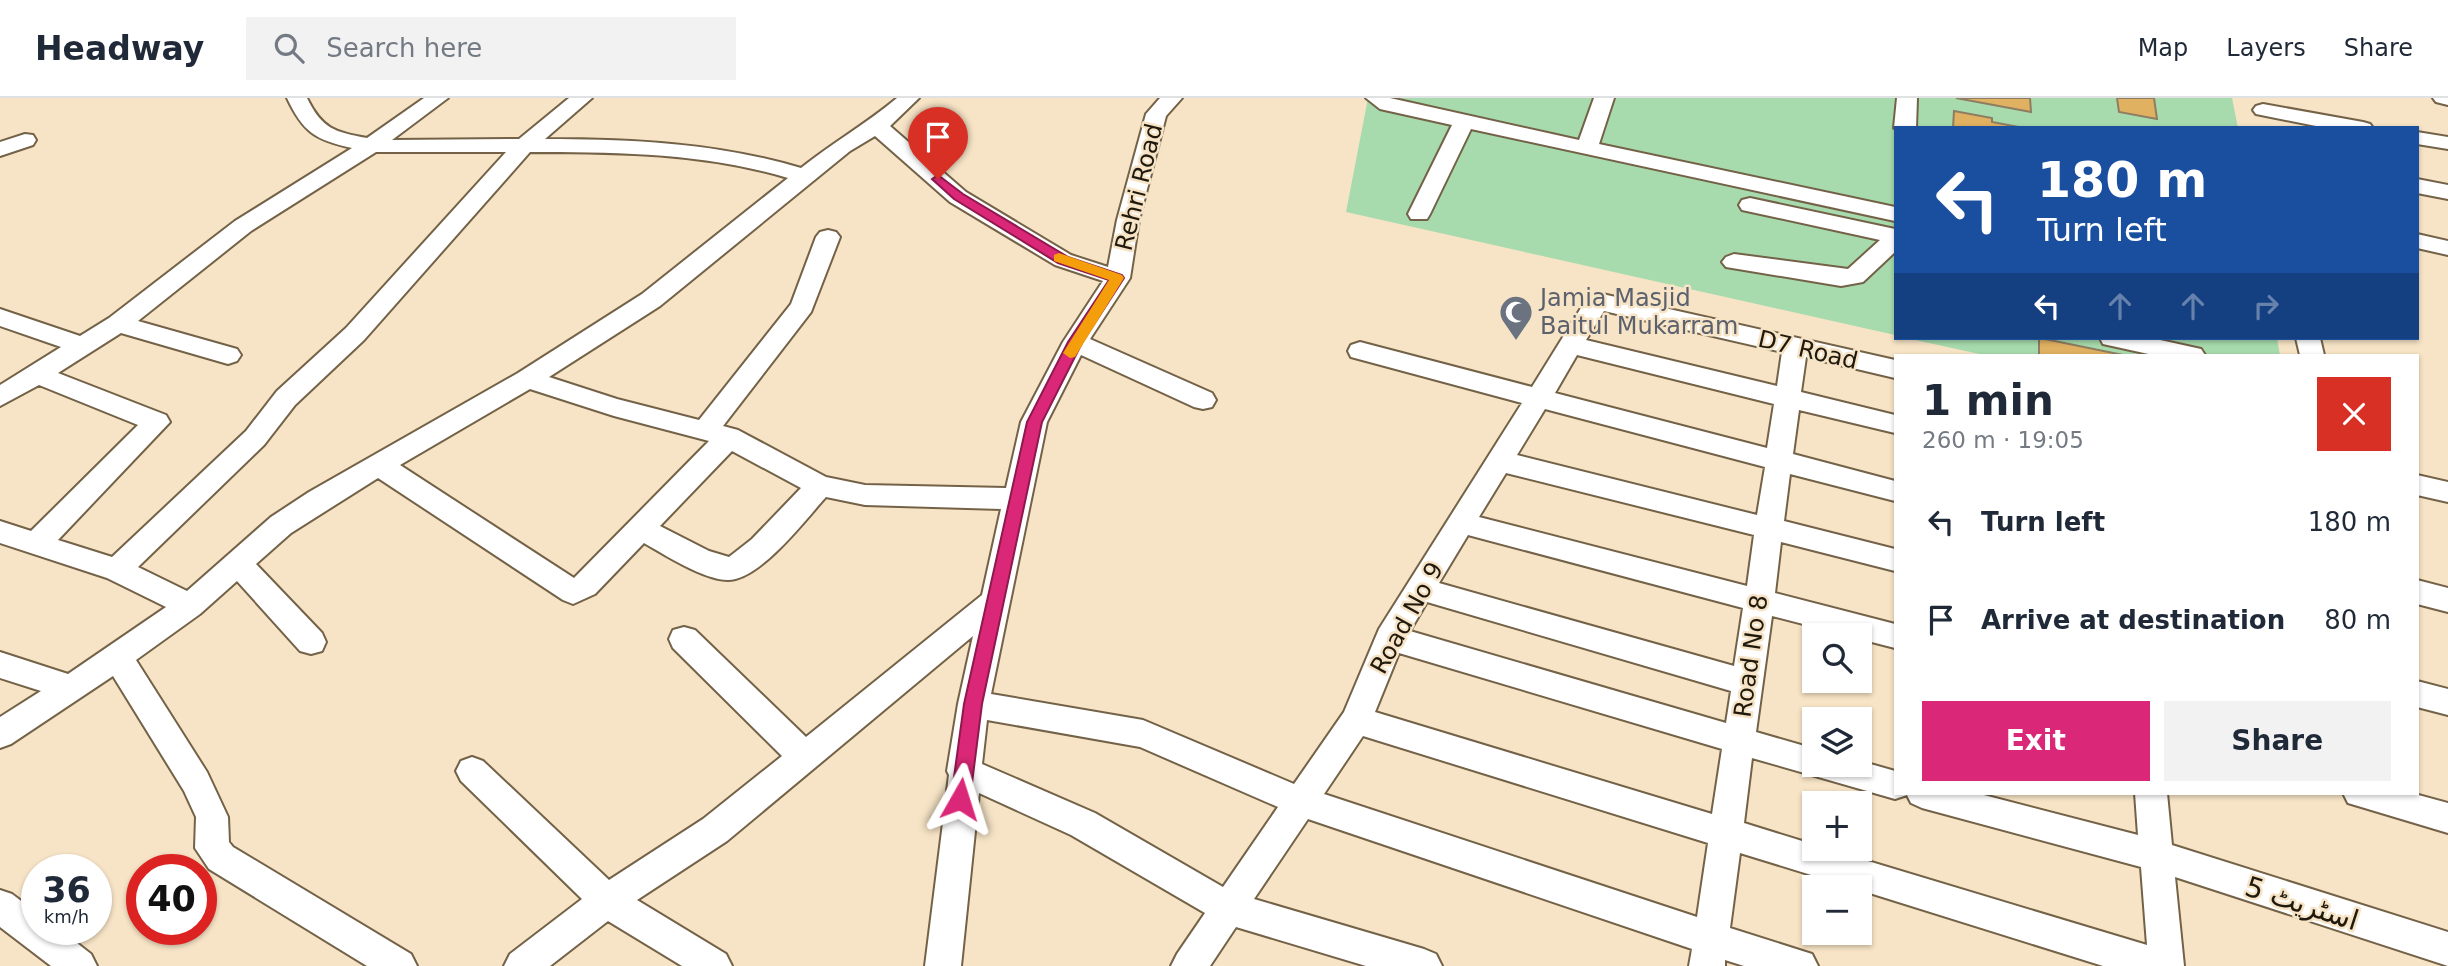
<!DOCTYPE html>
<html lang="en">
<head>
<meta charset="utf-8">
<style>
  body { margin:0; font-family:"DejaVu Sans",Cairo,sans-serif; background:#f2f2f3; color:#1f2937; height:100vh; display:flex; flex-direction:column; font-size:26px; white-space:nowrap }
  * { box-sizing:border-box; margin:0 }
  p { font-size:23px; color:#747a83 }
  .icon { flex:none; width:38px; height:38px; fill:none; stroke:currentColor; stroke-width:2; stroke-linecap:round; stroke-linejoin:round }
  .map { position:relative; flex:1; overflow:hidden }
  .drawer { position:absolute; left:1894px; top:256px; width:525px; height:441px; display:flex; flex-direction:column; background:#fff; border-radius:0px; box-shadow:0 2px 5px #0004 }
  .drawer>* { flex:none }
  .top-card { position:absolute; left:1894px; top:28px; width:525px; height:214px; border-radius:0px; box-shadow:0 2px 5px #0004; background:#1a4fa0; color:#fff; overflow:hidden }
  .tools { position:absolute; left:1802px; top:525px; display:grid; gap:14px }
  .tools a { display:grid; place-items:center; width:70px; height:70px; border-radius:0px; background:#fff; box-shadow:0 2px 5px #0004; font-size:35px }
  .speed { position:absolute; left:21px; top:756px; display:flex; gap:14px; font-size:35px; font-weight:700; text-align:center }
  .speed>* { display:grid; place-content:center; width:91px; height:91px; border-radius:50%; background:#fff; box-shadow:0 2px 5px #0004; line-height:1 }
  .speed small { font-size:18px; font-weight:400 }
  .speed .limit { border:10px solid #d22; background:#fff; color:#111 }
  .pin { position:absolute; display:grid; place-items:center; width:60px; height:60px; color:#fff; margin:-72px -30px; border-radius:50% 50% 50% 0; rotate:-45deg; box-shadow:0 0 7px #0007 }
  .pin .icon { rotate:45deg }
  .me { position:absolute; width:77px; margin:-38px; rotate:6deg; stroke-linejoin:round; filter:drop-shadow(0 0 5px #0008) }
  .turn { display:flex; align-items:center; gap:24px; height:147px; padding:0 28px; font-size:32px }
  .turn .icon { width:91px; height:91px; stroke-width:2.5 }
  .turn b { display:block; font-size:49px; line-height:60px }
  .lanes { display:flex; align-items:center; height:66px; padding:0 28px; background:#0003; justify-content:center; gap:35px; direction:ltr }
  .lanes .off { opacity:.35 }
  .round { display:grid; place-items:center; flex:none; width:74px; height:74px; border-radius:0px; background:#f2f2f3 }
  .summary { display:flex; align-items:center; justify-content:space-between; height:119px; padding:0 28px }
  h1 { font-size:42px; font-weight:700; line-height:52px }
  .action { display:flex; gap:14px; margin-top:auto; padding:14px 28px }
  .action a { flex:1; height:80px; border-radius:0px; background:#db2777; color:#fff; font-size:28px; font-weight:700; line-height:80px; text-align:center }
  .action a+a { background:#f2f2f3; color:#1f2937 }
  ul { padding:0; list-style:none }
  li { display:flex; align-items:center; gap:21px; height:98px; padding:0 28px }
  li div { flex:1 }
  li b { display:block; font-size:26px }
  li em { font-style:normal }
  header { display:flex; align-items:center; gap:42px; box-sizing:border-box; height:98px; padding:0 35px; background:#fff; border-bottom:2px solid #e0e1e3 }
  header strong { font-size:33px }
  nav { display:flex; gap:38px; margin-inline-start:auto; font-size:24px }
  .search { width:490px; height:63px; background:#f2f2f3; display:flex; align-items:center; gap:18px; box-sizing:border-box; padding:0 24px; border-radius:0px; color:#747a83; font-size:26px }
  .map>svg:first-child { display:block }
  .green { fill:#a7dbad }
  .building { fill:#e0b161; stroke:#8e7d61; stroke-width:2 }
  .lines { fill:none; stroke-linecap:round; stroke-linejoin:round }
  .minor-casing { stroke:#736247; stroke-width:4 }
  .minor { fill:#fff; fill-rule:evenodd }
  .route { fill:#db2777; stroke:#8e194d; stroke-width:2 }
  .slow { fill:#f59e0b }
  .labels { text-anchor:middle; stroke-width:5; stroke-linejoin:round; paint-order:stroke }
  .street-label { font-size:24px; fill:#201a0e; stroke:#f7e4c6 }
  .worship-label { font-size:24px; fill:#5b616d; stroke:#f7e4c6; text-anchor:start }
  .near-street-label { font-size:28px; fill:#201a0e; stroke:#f7e4c6 }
</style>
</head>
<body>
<header>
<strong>Headway</strong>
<div class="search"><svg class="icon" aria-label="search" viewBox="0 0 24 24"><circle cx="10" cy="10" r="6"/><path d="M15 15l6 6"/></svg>Search here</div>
<nav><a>Map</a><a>Layers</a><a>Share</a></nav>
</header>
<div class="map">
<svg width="2448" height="868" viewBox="0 0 2448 868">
  <rect width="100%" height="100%" fill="#f7e4c6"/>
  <!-- green -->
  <g class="green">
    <polygon points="1368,0 2232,0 2238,30 1895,30 1895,237 1346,114"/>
    <polygon points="1906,240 2277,240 2280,257 1984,257"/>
  </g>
  <!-- building -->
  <g class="building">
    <polygon points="1956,0 2030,0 2031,14"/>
    <polygon points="2117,0 2154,0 2157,21 2119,14"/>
    <polygon points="1954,13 1992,20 1992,24 2024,30 1953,30"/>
    <polygon points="2039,240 2040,240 2123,257 2039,257"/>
  </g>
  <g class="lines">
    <defs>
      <g id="minor">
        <path d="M287,0H307C322,31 335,34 367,40L424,0H448L392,42L519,41L569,0H592L545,41C632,41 717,45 801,70C832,45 866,26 897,0H919L890,28L966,94L1071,157L1108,169L1117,122L1146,16L1160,0H1182L1166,18L1139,122L1130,180L1090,241L1212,295L1216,302L1212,309L1203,311L1194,309L1081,257L1047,324L991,596L1143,622L1294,686L1344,614L1379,531L1522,305L1351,259L1348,253L1351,247L1360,244L1532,289L1589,197L1598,195L1895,262V280L1806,259L1801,294L1895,317V335L1799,312L1793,356L1895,383V403L1790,376L1784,423L1895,451V473L1781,444L1775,495L1895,526V550L1860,541V537H1846L1772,518L1756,634L1815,651V667H1860V663L1895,673V695H1976L2138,737L2135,695H2167L2172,747L2448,834V868L2175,779L2184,868H2103L1860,792V789H1850L1740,755L1730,830L1812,856L1818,868H1744L1725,862V868H1689L1692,851L1308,721L1254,801L1424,851L1436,856L1442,868H1366L1236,829L1210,868H1171L1177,856L1205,815L1071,737L979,695L961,868H925L949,677L947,673L958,606L973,538L727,743L637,802L726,856L732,868H682L608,823L550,868H504L510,856L582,801L461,683L456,673L461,663L472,659L483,663L609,782L703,721L782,658L673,550L669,541L673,532L684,529L695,532L806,639L982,497L1001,411L865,407L826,399C805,422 760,482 728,482C704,482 665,457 644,445L595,496L573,506L563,502L378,380L291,435L256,466L322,535L326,544L322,553L311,556L300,553L237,483L200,516L136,562L207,674L228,719L229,744L233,749L411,856L417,868H367L209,771L195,750L196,719L184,693L113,578L11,646L0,650V619L41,593L0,580V554L68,576L166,509L107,480L0,445V423L31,433L138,327L39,287L0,308V287L61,249L0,228V211L80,238L109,220L235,123L352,50C315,42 303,34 287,0ZM875,38L950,104L1055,167L1103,183L1063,244L1021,324L1006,390L865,387L826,379L738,332L723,328L811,214L840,139L836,134L828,132L820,134L816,139L791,206L699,322L617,301L549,279L660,208L850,53ZM376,54H506L346,230L277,293L246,333L112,459L58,442L170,324L166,317L58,275L121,235L228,266L237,263L241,257L237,251L138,223L251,133ZM530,54C617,54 704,55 788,80L642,196L518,275L309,394L271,419L187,493L138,469L264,347L295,307L364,242ZM1604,213L1782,254L1777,288L1586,242ZM1577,257L1774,306L1767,350L1555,295ZM530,291L614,318L709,343L574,480L400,367ZM1545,311L1765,369L1757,417L1517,357ZM732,353L801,390L752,441L729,459L709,453L660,428ZM1506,375L1754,437L1747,488L1479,419ZM1468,437L1743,510L1734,568L1439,485ZM1427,504L1731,593L1726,625L1410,533ZM1399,555L1722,651L1712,716L1375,614ZM987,622L1140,649L1278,709L1223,789L1095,715L982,666ZM1363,638L1708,745L1697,819L1324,696ZM1752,660L1895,701L1907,697L1911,705L1922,710L2141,769L2147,847L1828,751H1815V747L1744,725Z"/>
        <polygon points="1366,0 1390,0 1579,42 1594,0 1614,0 1599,46 1895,109 1895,123 1471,31 1430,116 1427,121 1411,121 1408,116 1452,27 1380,11"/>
        <polygon points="1897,0 1917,0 1916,30 1894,30"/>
        <polygon points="2433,0 2448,0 2448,7 2436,4"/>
        <polygon points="2263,6 2363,24 2370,26 2373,30 2326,30 2256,16 2253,12 2256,8"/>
        <polygon points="2417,34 2448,39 2448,51 2417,46"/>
        <polygon points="25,36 33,37 36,42 33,47 0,58 0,44"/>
        <polygon points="2417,81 2448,87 2448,101 2417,95"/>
        <polygon points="1750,100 1895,131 1895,154 1863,184 1841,188 1726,169 1722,164 1726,159 1734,156 1848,171 1880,142 1742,112 1739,107 1742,102"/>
        <polygon points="2417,136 2448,143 2448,157 2417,150"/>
        <polygon points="2100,240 2151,240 2201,251 2205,257 2153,257 2103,246"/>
        <polygon points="2296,240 2320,240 2324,257 2300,257"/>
        <polygon points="2417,377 2448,384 2448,404 2417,397"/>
        <polygon points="2417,482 2448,490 2448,514 2417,506"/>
        <polygon points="2417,583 2448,591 2448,617 2417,609"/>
        <polygon points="2343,695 2411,695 2448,705 2448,735 2348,705"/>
        <polygon points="0,792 12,796 37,815 37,831 59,831 91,856 97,868 51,868 0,829"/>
      </g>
    </defs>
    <!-- minor casing -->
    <use href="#minor" class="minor-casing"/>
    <!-- minor -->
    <use href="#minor" class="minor"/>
  </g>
  <!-- route -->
  <polygon class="route" points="938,77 963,96 1068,159 1122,177 1124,180 1082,245 1042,324 982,606 970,701 967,707 960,709 954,707 951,701 964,606 1027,324 1068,244 1109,182 1058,165 954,101 932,81"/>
  <!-- slow -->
  <polygon class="slow" points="1059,155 1122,177 1124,180 1075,259 1070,260 1063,255 1109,182 1054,163 1054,157"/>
  <!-- icons -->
  <defs>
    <symbol id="mosque-pin" viewBox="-11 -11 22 30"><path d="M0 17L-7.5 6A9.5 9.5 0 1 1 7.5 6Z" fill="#6b7280" stroke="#f7e4c6"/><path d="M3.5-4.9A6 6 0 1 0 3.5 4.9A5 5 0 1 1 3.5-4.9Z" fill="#fff"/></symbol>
  </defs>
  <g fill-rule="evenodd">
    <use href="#mosque-pin" x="1497" y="195" width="38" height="52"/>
  </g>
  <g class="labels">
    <!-- street labels -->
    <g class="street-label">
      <text transform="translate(1139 89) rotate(-76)" y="8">Rehri Road</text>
      <text transform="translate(1808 252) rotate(13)" y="8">D7 Road</text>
      <text transform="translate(1407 520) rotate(-61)" y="8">Road No 9</text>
      <text transform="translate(1751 558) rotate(-82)" y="8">Road No 8</text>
    </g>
    <!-- worship labels -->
    <g class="worship-label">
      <text x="1540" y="208">Jamia Masjid<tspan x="1540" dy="28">Baitul Mukarram</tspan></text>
    </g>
    <!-- near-street labels -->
    <g class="near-street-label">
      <text transform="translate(2302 805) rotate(18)" y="10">اسٹریٹ 5</text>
    </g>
  </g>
</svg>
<div class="tools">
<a><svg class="icon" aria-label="search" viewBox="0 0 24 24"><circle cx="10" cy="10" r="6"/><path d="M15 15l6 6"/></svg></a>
<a><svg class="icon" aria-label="layers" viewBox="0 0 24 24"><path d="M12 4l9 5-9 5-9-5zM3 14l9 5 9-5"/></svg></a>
<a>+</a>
<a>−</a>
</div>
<div class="speed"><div>36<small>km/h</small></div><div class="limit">40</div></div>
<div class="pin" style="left:938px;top:81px;background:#d93025"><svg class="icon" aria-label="arrive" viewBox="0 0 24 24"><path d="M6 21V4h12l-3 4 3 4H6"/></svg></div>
<svg class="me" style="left:960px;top:701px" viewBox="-20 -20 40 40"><path d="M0-17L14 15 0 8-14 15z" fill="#db2777" stroke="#fff" stroke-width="4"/></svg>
<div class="top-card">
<div class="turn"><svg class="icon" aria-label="left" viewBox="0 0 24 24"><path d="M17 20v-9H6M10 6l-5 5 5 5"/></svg><div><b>180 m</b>Turn left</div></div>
<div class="lanes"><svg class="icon" aria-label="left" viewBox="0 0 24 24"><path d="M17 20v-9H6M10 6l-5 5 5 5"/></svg><svg class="icon off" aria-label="ahead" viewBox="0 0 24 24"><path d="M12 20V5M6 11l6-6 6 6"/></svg><svg class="icon off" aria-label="ahead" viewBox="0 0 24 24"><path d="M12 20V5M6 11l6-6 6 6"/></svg><svg class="icon off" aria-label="right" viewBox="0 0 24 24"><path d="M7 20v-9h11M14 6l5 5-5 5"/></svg></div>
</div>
<section class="drawer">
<div class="summary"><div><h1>1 min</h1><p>260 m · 19:05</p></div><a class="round" style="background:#d93025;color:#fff"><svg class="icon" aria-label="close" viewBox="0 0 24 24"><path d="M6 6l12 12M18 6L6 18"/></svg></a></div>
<ul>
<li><svg class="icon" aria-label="left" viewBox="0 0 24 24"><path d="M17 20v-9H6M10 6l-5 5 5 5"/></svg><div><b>Turn left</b></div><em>180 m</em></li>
<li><svg class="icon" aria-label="arrive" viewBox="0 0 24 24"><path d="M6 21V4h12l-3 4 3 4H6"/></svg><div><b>Arrive at destination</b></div><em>80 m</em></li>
</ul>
<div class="action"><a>Exit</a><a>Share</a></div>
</section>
</div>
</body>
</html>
